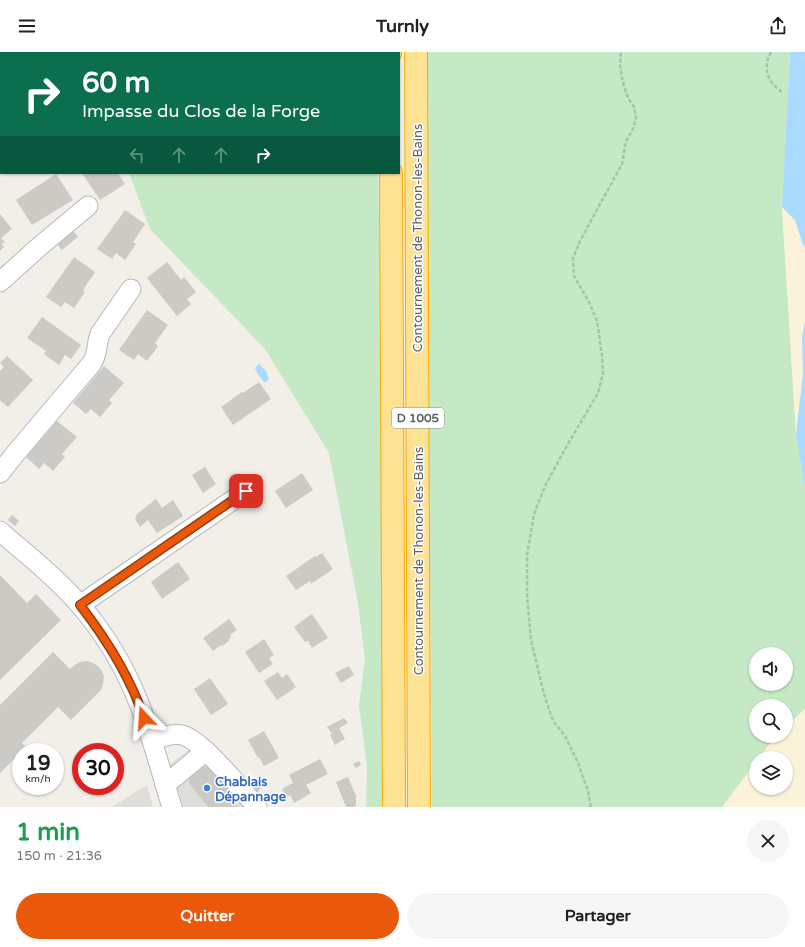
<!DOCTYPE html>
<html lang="fr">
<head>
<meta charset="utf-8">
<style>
  body { margin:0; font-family:"Varela Round",sans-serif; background:#f6f6f6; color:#202124; height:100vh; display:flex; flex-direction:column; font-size:15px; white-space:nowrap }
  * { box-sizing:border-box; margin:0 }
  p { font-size:13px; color:#757577 }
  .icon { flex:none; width:22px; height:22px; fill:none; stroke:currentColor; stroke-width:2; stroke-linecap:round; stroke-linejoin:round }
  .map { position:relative; height:755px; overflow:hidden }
  .sheet { display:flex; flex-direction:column; background:#fff; flex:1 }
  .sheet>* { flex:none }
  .hud { position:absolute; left:0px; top:0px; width:400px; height:122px; box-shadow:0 1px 3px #0004; background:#0b6e4f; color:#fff; overflow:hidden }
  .fabs { position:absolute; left:749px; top:595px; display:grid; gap:8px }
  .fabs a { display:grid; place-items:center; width:44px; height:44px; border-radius:50%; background:#fff; box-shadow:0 1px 3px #0004; font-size:20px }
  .speed { position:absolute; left:12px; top:691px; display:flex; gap:8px; font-size:20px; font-weight:700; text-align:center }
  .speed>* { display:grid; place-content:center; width:52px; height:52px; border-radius:50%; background:#fff; box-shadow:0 1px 3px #0004; line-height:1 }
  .speed small { font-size:10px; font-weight:400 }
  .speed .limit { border:6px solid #d22; background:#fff; color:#111 }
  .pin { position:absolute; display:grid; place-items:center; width:34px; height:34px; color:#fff; margin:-17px; border-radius:8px; box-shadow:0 2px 6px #0006 }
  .me { position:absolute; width:44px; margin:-22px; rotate:340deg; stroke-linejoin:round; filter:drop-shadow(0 0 3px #0008) }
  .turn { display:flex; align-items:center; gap:14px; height:84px; padding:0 16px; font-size:18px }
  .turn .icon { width:52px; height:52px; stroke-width:2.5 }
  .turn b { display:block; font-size:28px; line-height:34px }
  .lanes { display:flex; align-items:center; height:38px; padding:0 16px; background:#0003; justify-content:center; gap:20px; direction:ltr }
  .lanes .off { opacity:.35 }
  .round { display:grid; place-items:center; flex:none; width:42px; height:42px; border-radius:21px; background:#f6f6f6 }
  .head { display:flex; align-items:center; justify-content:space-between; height:68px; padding:0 16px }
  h1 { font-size:24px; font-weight:700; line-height:30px; color:#1e9e55 }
  .primary-button { display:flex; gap:8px; margin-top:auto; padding:8px 16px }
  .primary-button a { flex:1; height:46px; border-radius:24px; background:#ea580c; color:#fff; font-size:16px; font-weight:700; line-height:46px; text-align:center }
  .primary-button a+a { background:#f6f6f6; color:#202124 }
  header { display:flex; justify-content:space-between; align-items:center; height:52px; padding:0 16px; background:#fff; font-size:18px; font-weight:700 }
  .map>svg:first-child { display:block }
  .industrial { fill:#e0deda }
  .green { fill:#c5e8c5; fill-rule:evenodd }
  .sand { fill:#fbf3d9 }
  .water { fill:#aadaff }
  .building { fill:#cccac5 }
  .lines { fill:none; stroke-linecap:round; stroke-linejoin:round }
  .minor-casing { stroke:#b5b8bc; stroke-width:21 }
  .highway-casing { stroke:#f9ab00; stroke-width:24 }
  .path { stroke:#9cc7a9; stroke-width:2.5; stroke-dasharray:4 2; stroke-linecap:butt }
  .minor { stroke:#fff; stroke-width:19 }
  .highway { stroke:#fde293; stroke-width:22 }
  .route-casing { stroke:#983908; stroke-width:10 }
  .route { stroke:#ea580c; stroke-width:7 }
  .shop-dot { fill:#3f7fe0; stroke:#fff; stroke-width:1.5 }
  .labels { text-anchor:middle; stroke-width:3; stroke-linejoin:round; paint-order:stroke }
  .shield { fill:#fff; stroke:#8f9295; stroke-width:1 }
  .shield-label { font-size:12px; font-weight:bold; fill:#5f6368 }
  .street-label { font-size:13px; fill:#5f6368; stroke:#fff }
  .shop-label { font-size:13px; font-weight:bold; fill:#366cbe; stroke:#fff; text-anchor:start }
</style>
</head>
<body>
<header><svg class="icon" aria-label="menu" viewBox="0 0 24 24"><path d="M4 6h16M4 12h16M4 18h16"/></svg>Turnly<svg class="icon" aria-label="share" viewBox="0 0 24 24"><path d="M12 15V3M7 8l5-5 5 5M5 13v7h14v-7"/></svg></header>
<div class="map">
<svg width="805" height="755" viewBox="0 0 805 755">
  <rect width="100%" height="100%" fill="#f1efe8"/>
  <!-- industrial -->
  <g class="industrial">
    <polygon points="191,696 251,755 183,755 170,712"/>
    <polygon points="147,733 153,755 112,755"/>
  </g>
  <!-- green -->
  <g class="green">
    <rect x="78" y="0" width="300" height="1"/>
    <path d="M426,0H790L782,155L796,382L805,437V657L786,675V654H756V684H776L759,706H756V710L722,755H432ZM756,602H786V632H756Z"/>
    <polygon points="129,121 378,121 383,354 382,640 384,755 366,755 367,715 359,653 365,607 358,551 329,401 265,297 150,177"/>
  </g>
  <!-- sand -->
  <g class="sand">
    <polygon points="782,155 795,168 802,190 805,196 805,270 802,285 803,322 796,382"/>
    <polygon points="805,657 805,755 722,755 756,710 756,736 786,736 786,706 759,706 776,684 786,684 786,675"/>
  </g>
  <!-- water -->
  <g class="water">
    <polygon points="790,0 805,0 805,196 802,190 795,168 782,155"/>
    <polygon points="805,270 805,437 796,382 803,322 802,285"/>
    <polygon points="259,312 266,319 269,327 265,331 257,321 255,316"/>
  </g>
  <!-- building -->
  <g class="building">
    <polygon points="82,121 118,121 125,132 100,148"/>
    <polygon points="56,122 73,148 32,173 16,148"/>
    <polygon points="125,158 145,172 133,190 136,192 125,208 116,201 112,207 97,197"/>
    <polygon points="0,162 12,177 1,186 5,190 2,192 4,195 0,199"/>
    <polygon points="71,176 78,185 62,198 55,190"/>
    <polygon points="74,205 95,220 83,238 85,240 74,256 65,250 61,255 46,245"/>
    <polygon points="167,210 181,228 184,225 196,240 187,247 191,252 177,264 147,226"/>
    <polygon points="147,258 168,273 155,291 158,294 147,309 138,302 134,308 119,298"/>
    <polygon points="42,265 81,293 71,307 65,303 59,313 44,302 46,299 27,286"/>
    <polygon points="7,304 33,328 8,355 0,348 0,319 4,315 0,311"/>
    <polygon points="104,314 124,331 109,348 112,351 100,365 91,357 86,362 73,351"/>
    <polygon points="259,330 271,347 233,373 221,355 242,340 243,341"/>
    <polygon points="57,369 77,385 62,402 65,405 53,419 44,411 39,417 26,405"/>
    <polygon points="205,415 216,432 203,441 192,423"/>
    <polygon points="302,421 313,438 286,456 275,439"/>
    <polygon points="156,447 162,456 173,448 183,464 157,481 148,468 140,475 135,467 137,462"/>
    <polygon points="12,463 19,469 15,474 8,468"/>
    <polygon points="322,501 333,517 311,532 310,529 296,538 286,524 315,504 316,505"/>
    <polygon points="178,510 190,527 162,547 151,530"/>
    <polygon points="0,523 27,551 36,542 61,568 0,628"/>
    <polygon points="312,562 328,586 312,596 308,589 305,590 294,575"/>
    <polygon points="229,567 237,578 230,583 231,585 229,587 229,589 222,594 221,593 213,599 203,586"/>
    <polygon points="264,587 274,603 269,606 273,612 259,621 245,600"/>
    <polygon points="53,600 70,617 75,613 80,610 87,609 93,611 98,614 102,619 104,625 103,632 101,638 71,668 58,655 22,691 26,695 0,721 0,653"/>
    <polygon points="349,614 354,623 341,631 335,621"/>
    <polygon points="278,620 282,626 287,622 296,635 277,648 264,629"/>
    <polygon points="210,626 228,652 211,663 194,637"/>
    <polygon points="344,666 348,671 339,676 345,687 335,693 330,683 332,682 327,675"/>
    <polygon points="264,679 279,706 264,714 259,705 258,706 248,688"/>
    <polygon points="320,707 328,722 306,733 311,741 294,751 290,743 286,745 282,737 293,731 289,723"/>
    <polygon points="359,709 361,713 356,716 353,712"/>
    <polygon points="201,711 205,716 210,711 234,735 227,742 238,755 208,755 188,730 190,728 186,723"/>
    <polygon points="81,717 81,734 73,725"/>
    <polygon points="348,725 356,744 356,754 353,755 346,755 336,730"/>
    <polygon points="254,726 262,735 256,741 248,732"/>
    <polygon points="81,734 100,734 90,743"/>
  </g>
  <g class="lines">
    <defs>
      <g id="minor">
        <polyline points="0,87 1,87"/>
        <polyline points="0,230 40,194 88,154"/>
        <path d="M0,421L15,402L92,311C98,302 96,292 100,282L131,237"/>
        <path d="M0,479C27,503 56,525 80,553C105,582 126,617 140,654C153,687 161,721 172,755"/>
        <polyline points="80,553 246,439"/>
        <path d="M152,689C161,685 171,681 182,683C201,687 242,738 257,755"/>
        <polyline points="165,733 206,699"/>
      </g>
      <g id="highway">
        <polyline points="390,0 390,1"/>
        <polyline points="416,0 419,755"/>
        <polyline points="391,121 394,755"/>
      </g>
    </defs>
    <!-- minor casing -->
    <use href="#minor" class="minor-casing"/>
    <!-- highway casing -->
    <use href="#highway" class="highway-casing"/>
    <!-- path -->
    <g class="path">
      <path d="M771,0C765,10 765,23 773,32C775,35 780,38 783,41"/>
      <polyline points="591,755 588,739 578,711 565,684 553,669 544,642 531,588 527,544 527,503 534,462 545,434 565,397 598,341 603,322 602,303 597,269 589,250 574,224 573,206 580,189 622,112 626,89 633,77 636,66 634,55 628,46 623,31 620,14 621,0"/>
    </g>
    <!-- minor -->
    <use href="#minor" class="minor"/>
    <!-- highway -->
    <use href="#highway" class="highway"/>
  </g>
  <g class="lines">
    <defs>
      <path id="route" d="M144,666C130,624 107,588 80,553L246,439"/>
    </defs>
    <!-- route casing -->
    <use href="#route" class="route-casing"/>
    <!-- route -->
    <use href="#route" class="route"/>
  </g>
  <!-- markers -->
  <circle class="shop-dot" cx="207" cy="736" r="4"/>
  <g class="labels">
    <!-- shield labels -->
    <rect class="shield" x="392" y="356" width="52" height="20" rx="3"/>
    <g class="shield-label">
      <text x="418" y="370">D 1005</text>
    </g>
    <!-- street labels -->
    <g class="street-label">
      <text transform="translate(417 186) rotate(-90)" y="5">Contournement de Thonon-les-Bains</text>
      <text transform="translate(418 509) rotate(-90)" y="5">Contournement de Thonon-les-Bains</text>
    </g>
    <!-- shop labels -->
    <g class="shop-label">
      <text x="215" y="734">Chablais<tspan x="215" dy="15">Dépannage</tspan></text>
    </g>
  </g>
</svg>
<div class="fabs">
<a><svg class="icon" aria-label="sound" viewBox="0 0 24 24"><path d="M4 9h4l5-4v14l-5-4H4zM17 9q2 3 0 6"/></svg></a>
<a><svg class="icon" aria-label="search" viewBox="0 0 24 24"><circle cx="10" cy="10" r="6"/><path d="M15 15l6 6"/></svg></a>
<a><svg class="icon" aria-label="layers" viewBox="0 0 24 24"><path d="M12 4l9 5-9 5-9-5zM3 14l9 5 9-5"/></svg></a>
</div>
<div class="speed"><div>19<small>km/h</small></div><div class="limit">30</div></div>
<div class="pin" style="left:246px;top:439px;background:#d93025"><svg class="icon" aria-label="arrive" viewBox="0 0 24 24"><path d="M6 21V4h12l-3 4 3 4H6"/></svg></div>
<svg class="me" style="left:144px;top:666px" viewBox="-20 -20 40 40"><path d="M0-17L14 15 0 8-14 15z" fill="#ea580c" stroke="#fff" stroke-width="4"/></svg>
<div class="hud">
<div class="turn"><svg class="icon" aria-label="right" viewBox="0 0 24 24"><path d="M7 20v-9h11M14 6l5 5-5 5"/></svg><div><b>60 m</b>Impasse du Clos de la Forge</div></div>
<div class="lanes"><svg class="icon off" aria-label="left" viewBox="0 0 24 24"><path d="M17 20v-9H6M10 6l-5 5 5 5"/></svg><svg class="icon off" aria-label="ahead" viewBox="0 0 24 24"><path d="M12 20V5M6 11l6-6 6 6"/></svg><svg class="icon off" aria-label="ahead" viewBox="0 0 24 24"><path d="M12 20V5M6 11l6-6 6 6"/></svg><svg class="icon" aria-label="right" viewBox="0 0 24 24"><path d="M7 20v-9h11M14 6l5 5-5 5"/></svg></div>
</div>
</div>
<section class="sheet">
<div class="head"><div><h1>1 min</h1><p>150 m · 21:36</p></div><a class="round"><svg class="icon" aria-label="close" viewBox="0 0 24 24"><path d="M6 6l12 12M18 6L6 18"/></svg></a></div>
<div class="primary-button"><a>Quitter</a><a>Partager</a></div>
</section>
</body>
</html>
